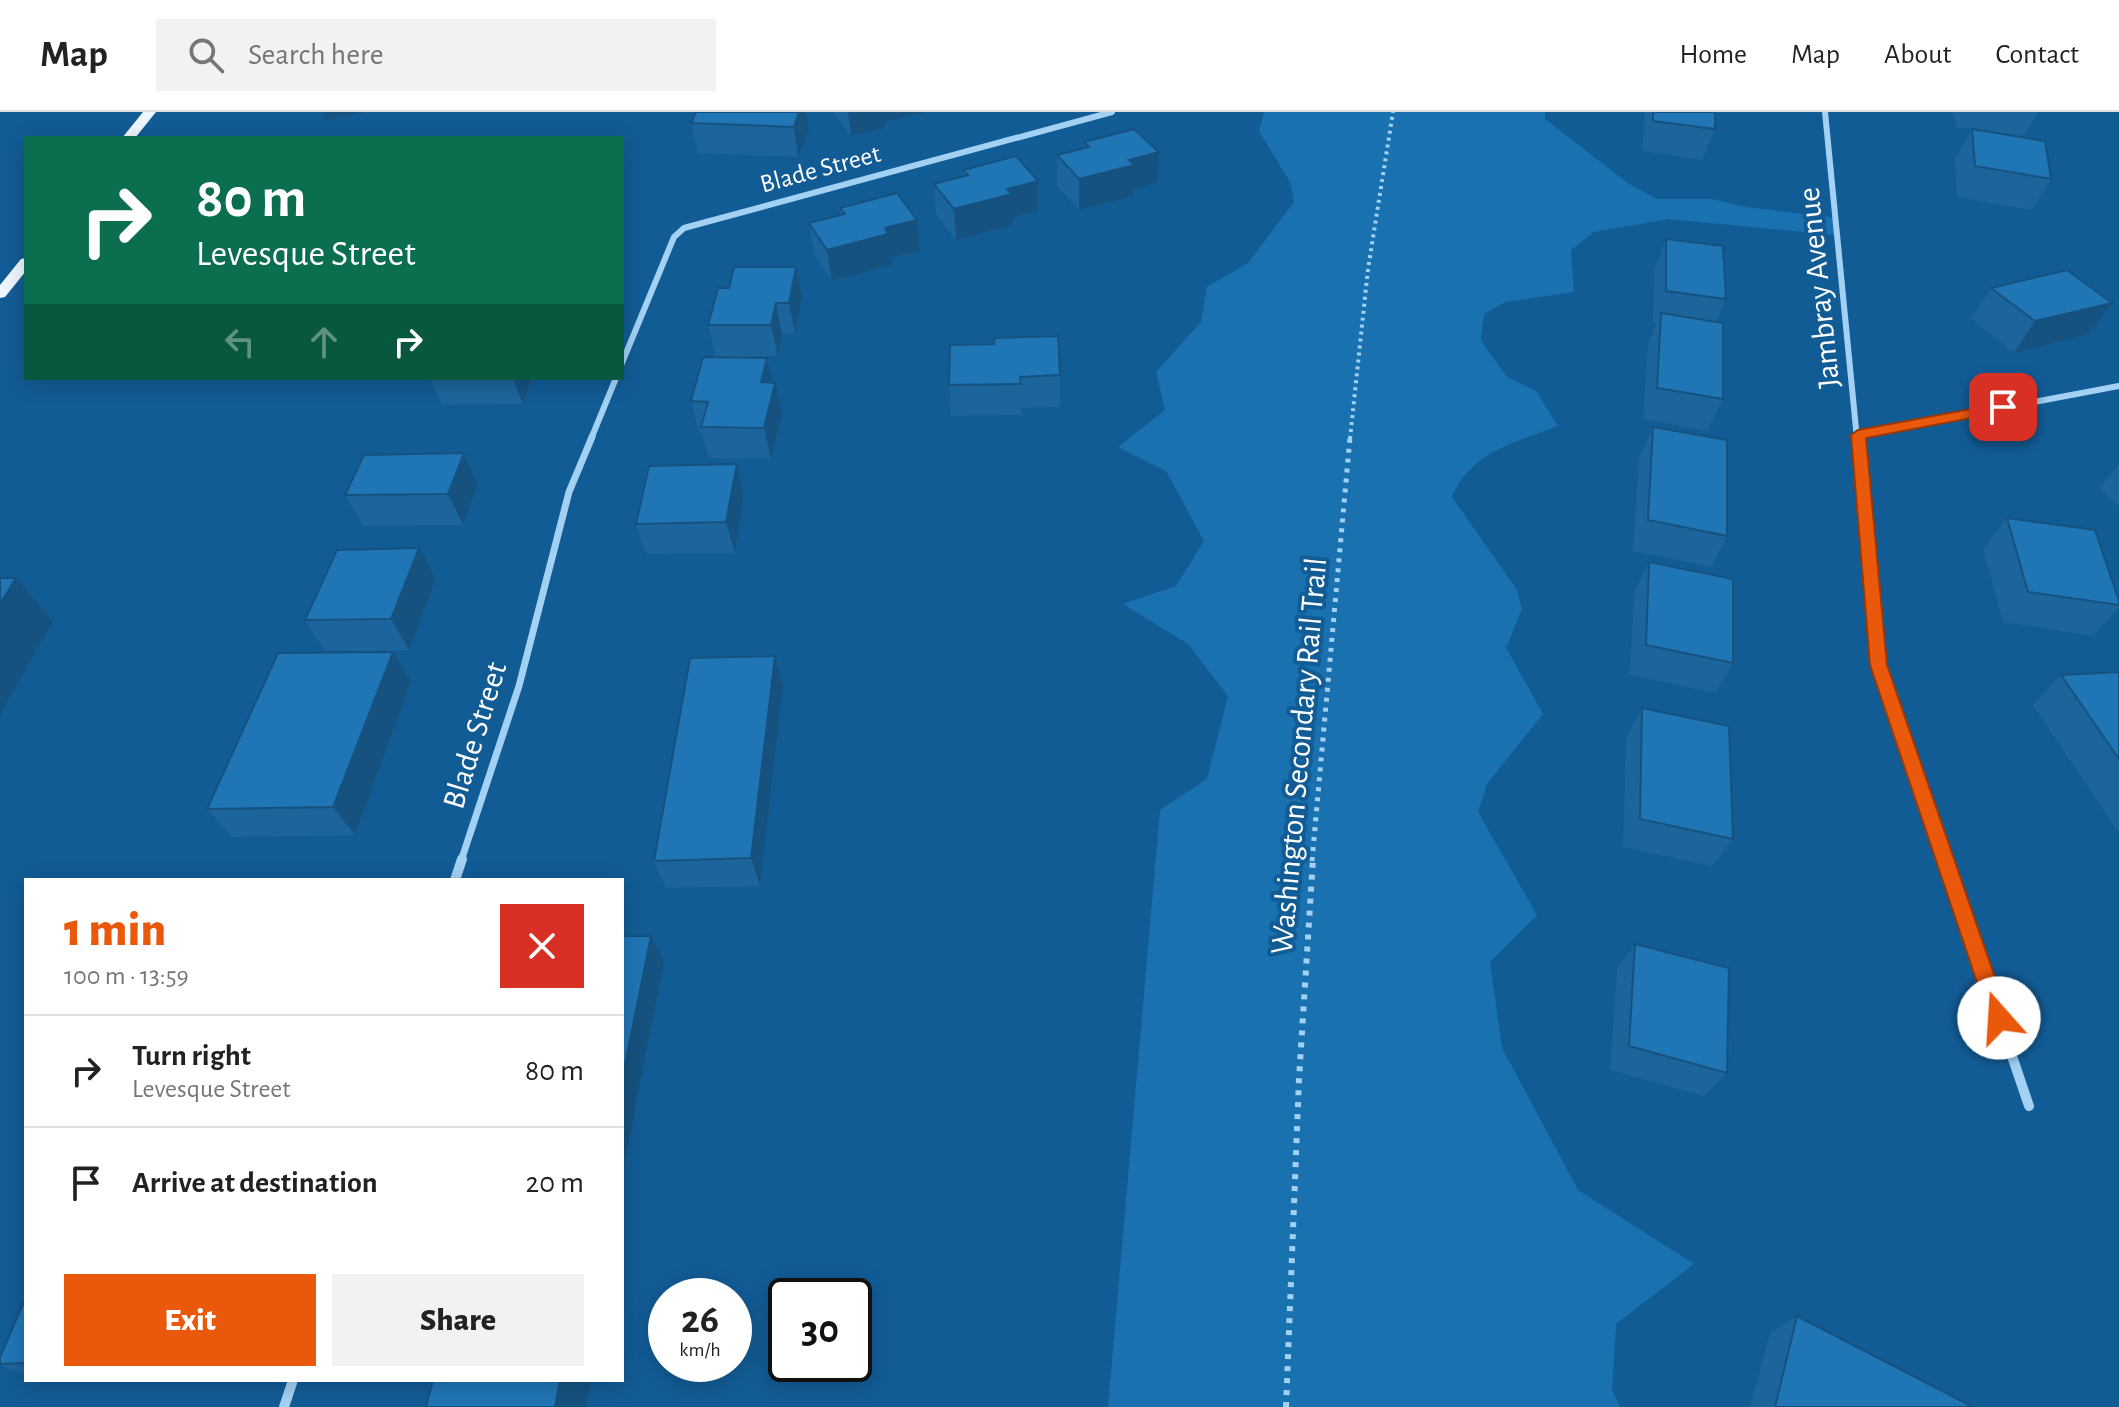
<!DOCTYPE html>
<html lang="en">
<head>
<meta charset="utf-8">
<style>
  body { margin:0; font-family:"Alegreya Sans",sans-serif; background:#f2f2f2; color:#222; height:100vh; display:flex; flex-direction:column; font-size:30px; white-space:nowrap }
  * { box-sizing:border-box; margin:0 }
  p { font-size:26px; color:#767676 }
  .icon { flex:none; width:44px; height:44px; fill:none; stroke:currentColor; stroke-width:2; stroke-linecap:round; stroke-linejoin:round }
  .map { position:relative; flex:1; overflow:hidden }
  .side { position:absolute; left:24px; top:766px; width:600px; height:504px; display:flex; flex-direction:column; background:#fff; border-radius:0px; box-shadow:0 4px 20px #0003 }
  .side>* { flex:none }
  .top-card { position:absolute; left:24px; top:24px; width:600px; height:244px; border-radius:0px; box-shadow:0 4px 20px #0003; background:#0b6e4f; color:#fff; overflow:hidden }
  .speed { position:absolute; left:648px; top:1166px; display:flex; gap:16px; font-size:40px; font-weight:700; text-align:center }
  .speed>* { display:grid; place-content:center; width:104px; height:104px; border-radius:50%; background:#fff; box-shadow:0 4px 20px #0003; line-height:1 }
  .speed small { font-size:20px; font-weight:400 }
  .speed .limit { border:4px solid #111; border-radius:12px; background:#fff; color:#111 }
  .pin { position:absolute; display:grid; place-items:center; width:68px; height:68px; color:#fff; margin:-34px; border-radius:16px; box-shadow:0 4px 12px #0006 }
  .me { position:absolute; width:88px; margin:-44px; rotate:341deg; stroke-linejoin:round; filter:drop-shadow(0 0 6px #0008) }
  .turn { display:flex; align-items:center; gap:28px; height:168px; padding:0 40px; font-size:36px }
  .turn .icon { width:104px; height:104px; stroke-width:2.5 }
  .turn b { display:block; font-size:56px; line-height:68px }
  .lanes { display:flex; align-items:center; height:76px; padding:0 40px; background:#0003; justify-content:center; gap:40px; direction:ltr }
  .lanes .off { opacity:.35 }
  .round { display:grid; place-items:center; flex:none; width:84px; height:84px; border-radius:0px; background:#f2f2f2 }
  .overview { display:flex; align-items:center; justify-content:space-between; height:136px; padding:0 40px }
  h1 { font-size:48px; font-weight:800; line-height:60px; color:#ea580c }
  .cta { display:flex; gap:16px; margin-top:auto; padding:16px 40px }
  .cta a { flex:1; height:92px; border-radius:0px; background:#ea580c; color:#fff; font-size:32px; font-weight:800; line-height:92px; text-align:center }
  .cta a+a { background:#f2f2f2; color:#222 }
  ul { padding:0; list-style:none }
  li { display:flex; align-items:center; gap:24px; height:112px; padding:0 40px; border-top:2px solid #e0e0e0 }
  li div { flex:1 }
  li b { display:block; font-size:30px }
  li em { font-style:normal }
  header { display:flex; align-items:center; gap:48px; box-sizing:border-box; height:112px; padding:0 40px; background:#fff; border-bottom:2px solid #e0e0e0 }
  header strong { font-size:38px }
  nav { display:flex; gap:44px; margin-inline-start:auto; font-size:28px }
  .search { width:560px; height:72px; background:#f2f2f2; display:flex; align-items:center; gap:20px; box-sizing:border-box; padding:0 28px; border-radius:0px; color:#767676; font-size:30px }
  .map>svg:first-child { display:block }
  .green { fill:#1a71b0 }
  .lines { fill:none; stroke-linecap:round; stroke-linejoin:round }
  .path-far2 { stroke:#a2d1f3; stroke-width:4; stroke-dasharray:3 4; stroke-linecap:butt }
  .path-far1 { stroke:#a2d1f3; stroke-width:5; stroke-dasharray:4 6; stroke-linecap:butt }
  .path { stroke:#a2d1f3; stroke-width:6; stroke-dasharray:5 7; stroke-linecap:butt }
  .minor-far2 { stroke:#a2d1f3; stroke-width:6 }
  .minor-far1 { stroke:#a2d1f3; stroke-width:7 }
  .minor { stroke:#a2d1f3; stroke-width:10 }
  .primary { fill:#eef7ff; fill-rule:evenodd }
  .wall { fill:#1c659c }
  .shaded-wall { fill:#16527f }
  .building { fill:#2075b5; stroke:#16527f; stroke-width:2 }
  .route { fill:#ea580c; stroke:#983908; stroke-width:2 }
  .labels { text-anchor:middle; stroke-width:8; stroke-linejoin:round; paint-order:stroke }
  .far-street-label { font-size:26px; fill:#fff; stroke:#125c96 }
  .street-label { font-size:32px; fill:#fff; stroke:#125c96 }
</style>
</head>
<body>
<header>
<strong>Map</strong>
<div class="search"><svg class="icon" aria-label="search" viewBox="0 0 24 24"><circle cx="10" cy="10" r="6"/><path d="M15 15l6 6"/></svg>Search here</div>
<nav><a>Home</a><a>Map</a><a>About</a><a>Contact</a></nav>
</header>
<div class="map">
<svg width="2119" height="1295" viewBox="0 0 2119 1295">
  <rect width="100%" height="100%" fill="#125c96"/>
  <!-- green -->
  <path class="green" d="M1264,0H1545V7L1629,72L1657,87H1712L1745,95L1830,105L1837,111L1834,123L1668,107L1594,120L1571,138L1574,180L1506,190L1484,202L1481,229L1507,265L1536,279L1558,314C1516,330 1470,340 1452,385L1517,478L1522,497L1506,536L1543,602L1487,672L1478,700L1537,803L1490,850L1502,936L1578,1078L1694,1152L1616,1212L1612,1278L1620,1295H1108L1160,698L1207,667L1228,584L1188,532L1123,492L1176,474L1204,429L1166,359L1118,335L1165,298L1156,260L1201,210L1207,175L1248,151L1294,90L1290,70L1259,19Z"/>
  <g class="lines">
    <!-- path-far2 -->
    <polyline class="path-far2" points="1350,327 1368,157 1393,0"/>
    <!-- path-far1 -->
    <polyline class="path-far1" points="1312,749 1350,325"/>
    <!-- path -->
    <polyline class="path" points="1286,1295 1299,967 1313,747"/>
    <!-- minor-far2 -->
    <g class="minor-far2">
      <polyline points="1825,0 1857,327"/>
      <polyline points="622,251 674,125 684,116 1112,0"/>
      <polyline points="1858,323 2119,274"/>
      <polyline points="591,327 616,266"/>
    </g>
    <!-- minor-far1 -->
    <g class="minor-far1">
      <polyline points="1857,325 1879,553 1946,749"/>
      <polyline points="461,749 519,574 569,380 592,325"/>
    </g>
    <!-- minor -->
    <g class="minor">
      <polyline points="1945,747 2029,994"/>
      <polyline points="455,768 462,747"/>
      <polyline points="284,1295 293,1268"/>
    </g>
    <!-- primary -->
    <g class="primary">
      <polygon points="143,0 156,0 135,26 122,26"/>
      <polygon points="26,146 26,159 5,185 0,186 0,173 21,147"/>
    </g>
  </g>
  <!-- wall -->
  <g class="wall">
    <polygon points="806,0 809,18 798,45 698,41 691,11"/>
    <polygon points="833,0 926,0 884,10 885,16 851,24"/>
    <polygon points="1645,0 1715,0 1715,17 1702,48 1642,39"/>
    <polygon points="1953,0 2038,0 2024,24 1956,15"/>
    <polygon points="1972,17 2051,67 2032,98 1957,85 1955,47"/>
    <polygon points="1084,30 1159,40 1157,71 1133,77 1133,84 1079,98 1057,74 1057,43 1084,36"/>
    <polygon points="963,58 1038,99 1012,106 1013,113 956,128 936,102 934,72 963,64"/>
    <polygon points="840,96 917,108 920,139 891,146 892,153 832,169 814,142 809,111 841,103"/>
    <polygon points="1666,127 1726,187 1716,210 1723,287 1707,319 1643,307 1648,232 1657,210 1653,210 1654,158"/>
    <polygon points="718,176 802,186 795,222 782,222 778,244 716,245 708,213"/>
    <polygon points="1991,176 2089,222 2014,241 1971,207"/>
    <polygon points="950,233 1060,263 1060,295 1021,296 1022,303 951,304 949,273"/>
    <polygon points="767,246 772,271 782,302 771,347 709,346 702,320 699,320 691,289"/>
    <polygon points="430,266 532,266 523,292 442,293"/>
    <polygon points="1653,315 1727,424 1711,455 1633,439 1639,346"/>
    <polygon points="464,341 478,373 463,413 363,414 345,383"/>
    <polygon points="737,352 744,383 735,441 646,442 636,412"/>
    <polygon points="2119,352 2119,394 2099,376"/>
    <polygon points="2007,406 2119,489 2119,495 2093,524 2003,510 1983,437"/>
    <polygon points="1649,450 1733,551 1715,581 1630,563 1634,480"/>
    <polygon points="436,467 409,538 325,539 305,508"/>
    <polygon points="775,544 783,574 760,774 666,776 654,749"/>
    <polygon points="2119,560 2119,718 2117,718 2033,593 2061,563"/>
    <polygon points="411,570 355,723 232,725 207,697"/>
    <polygon points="1642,596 1733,727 1712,754 1623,735 1626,626"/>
    <polygon points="1635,832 1727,961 1704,984 1610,958 1617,857"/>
    <polygon points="26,1185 26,1263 0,1253 0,1245"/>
    <polygon points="1797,1204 1973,1295 1750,1295 1770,1221"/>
  </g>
  <!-- shaded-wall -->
  <g class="shaded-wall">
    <polygon points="322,0 366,0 326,8"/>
    <polygon points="799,0 806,0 809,18 798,45 794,15"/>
    <polygon points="848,0 926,0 884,10 885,16 851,24"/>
    <polygon points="1159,40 1157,71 1133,77 1133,84 1079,98 1079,67 1129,48"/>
    <polygon points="1038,69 1038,99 1012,106 1013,113 956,128 954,97 1007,77"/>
    <polygon points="917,108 920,139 891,146 892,153 832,169 827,138 885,116"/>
    <polygon points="796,155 802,186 795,222 789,191"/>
    <polygon points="776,191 782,222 778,244 771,213"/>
    <polygon points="2112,191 2089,222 2014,241 2035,209"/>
    <polygon points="767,246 774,276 775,271 782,302 771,347 764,316 761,270"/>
    <polygon points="513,266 532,266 523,292"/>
    <polygon points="464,341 478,373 463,413 448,382"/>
    <polygon points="737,352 744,383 735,441 726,410"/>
    <polygon points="419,436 436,467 409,538 391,507"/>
    <polygon points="16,466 53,509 0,603 0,492"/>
    <polygon points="393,540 411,570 355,723 333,695"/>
    <polygon points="775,544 783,574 760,774 751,746"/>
    <polygon points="651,824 664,850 624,1053 622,1050 622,967"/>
    <polygon points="560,1268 591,1268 586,1295 555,1295"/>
  </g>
  <!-- building -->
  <g class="building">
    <polygon points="696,0 799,0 794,15 691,11"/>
    <polygon points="1653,0 1715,0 1715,17 1653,9"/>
    <polygon points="1134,17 1159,40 1129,48 1134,53 1079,67 1057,43 1089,35 1084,30"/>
    <polygon points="1972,17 2045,29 2051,67 1975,54"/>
    <polygon points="1016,44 1038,69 1007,77 1012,82 954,97 934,72 968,63 963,58"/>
    <polygon points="897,81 917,108 885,116 888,122 827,138 809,111 845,102 840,96"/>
    <polygon points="1666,127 1723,134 1726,187 1666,179"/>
    <polygon points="734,155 796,155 789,191 776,191 771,213 708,213 718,176 729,176"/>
    <polygon points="2067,158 2112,191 2035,209 1991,176"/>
    <polygon points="1661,201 1723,211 1723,287 1657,276"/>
    <polygon points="1058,224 1060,263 1020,265 1021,272 949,273 950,233 994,232 995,226"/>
    <polygon points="703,245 767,246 761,270 775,271 764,316 701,315 708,290 691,289"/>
    <polygon points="1653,315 1727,328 1727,424 1648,408"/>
    <polygon points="464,341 448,382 345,383 364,343"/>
    <polygon points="737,352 726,410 636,412 649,354"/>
    <polygon points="2007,406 2095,418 2119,489 2119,493 2028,480"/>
    <polygon points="419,436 391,507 305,508 337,438"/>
    <polygon points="1649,450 1733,467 1733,551 1646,533"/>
    <polygon points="0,466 16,466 0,492"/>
    <polygon points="393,540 333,695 207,697 278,541"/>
    <polygon points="775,544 751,746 654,749 690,546"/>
    <polygon points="2119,560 2119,647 2061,563"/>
    <polygon points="1642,596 1729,614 1733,727 1640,707"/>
    <polygon points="622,824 651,824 622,967"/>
    <polygon points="1635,832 1729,856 1727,961 1629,934"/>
    <polygon points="26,1185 26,1251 0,1252 0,1245"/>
    <polygon points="1797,1204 1973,1295 1775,1295"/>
    <polygon points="433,1268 560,1268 555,1295 426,1295"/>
  </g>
  <!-- route -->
  <polygon class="route" points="2003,291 2008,292 2008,299 1866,326 1887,553 2009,906 2006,913 1999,916 1992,913 1989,906 1870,553 1851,323 1858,318"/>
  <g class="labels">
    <!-- far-street labels -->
    <g class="far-street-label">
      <text transform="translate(820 56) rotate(-15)" y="9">Blade Street</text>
    </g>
    <!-- street labels -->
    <g class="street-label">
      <text transform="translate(1818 176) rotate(-96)" y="11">Jambray Avenue</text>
      <text transform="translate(474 623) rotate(-73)" y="11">Blade Street</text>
      <text transform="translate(1298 644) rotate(-85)" y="11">Washington Secondary Rail Trail</text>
    </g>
  </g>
</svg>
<div class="speed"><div>26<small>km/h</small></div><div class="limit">30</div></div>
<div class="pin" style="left:2003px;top:295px;background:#d93025"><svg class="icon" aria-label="arrive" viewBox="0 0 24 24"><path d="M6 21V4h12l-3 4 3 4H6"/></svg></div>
<svg class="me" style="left:1999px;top:906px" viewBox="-20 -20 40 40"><circle r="19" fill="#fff"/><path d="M0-13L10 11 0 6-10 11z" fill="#ea580c"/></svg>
<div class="top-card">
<div class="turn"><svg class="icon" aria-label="right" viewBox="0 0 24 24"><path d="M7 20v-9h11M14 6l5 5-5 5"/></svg><div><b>80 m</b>Levesque Street</div></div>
<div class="lanes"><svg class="icon off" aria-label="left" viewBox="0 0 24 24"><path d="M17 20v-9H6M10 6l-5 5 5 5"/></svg><svg class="icon off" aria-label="ahead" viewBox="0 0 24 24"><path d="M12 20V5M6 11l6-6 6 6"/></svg><svg class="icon" aria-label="right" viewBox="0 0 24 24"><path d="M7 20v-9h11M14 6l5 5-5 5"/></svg></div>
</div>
<section class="side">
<div class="overview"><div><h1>1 min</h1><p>100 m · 13:59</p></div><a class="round" style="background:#d93025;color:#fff"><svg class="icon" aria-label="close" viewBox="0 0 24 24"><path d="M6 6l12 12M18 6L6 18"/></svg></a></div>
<ul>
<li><svg class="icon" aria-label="right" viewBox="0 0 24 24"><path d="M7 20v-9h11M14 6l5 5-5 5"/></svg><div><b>Turn right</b><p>Levesque Street</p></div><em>80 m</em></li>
<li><svg class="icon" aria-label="arrive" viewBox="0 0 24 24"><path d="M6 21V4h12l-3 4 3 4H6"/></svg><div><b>Arrive at destination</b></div><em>20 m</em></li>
</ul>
<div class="cta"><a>Exit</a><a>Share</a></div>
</section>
</div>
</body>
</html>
